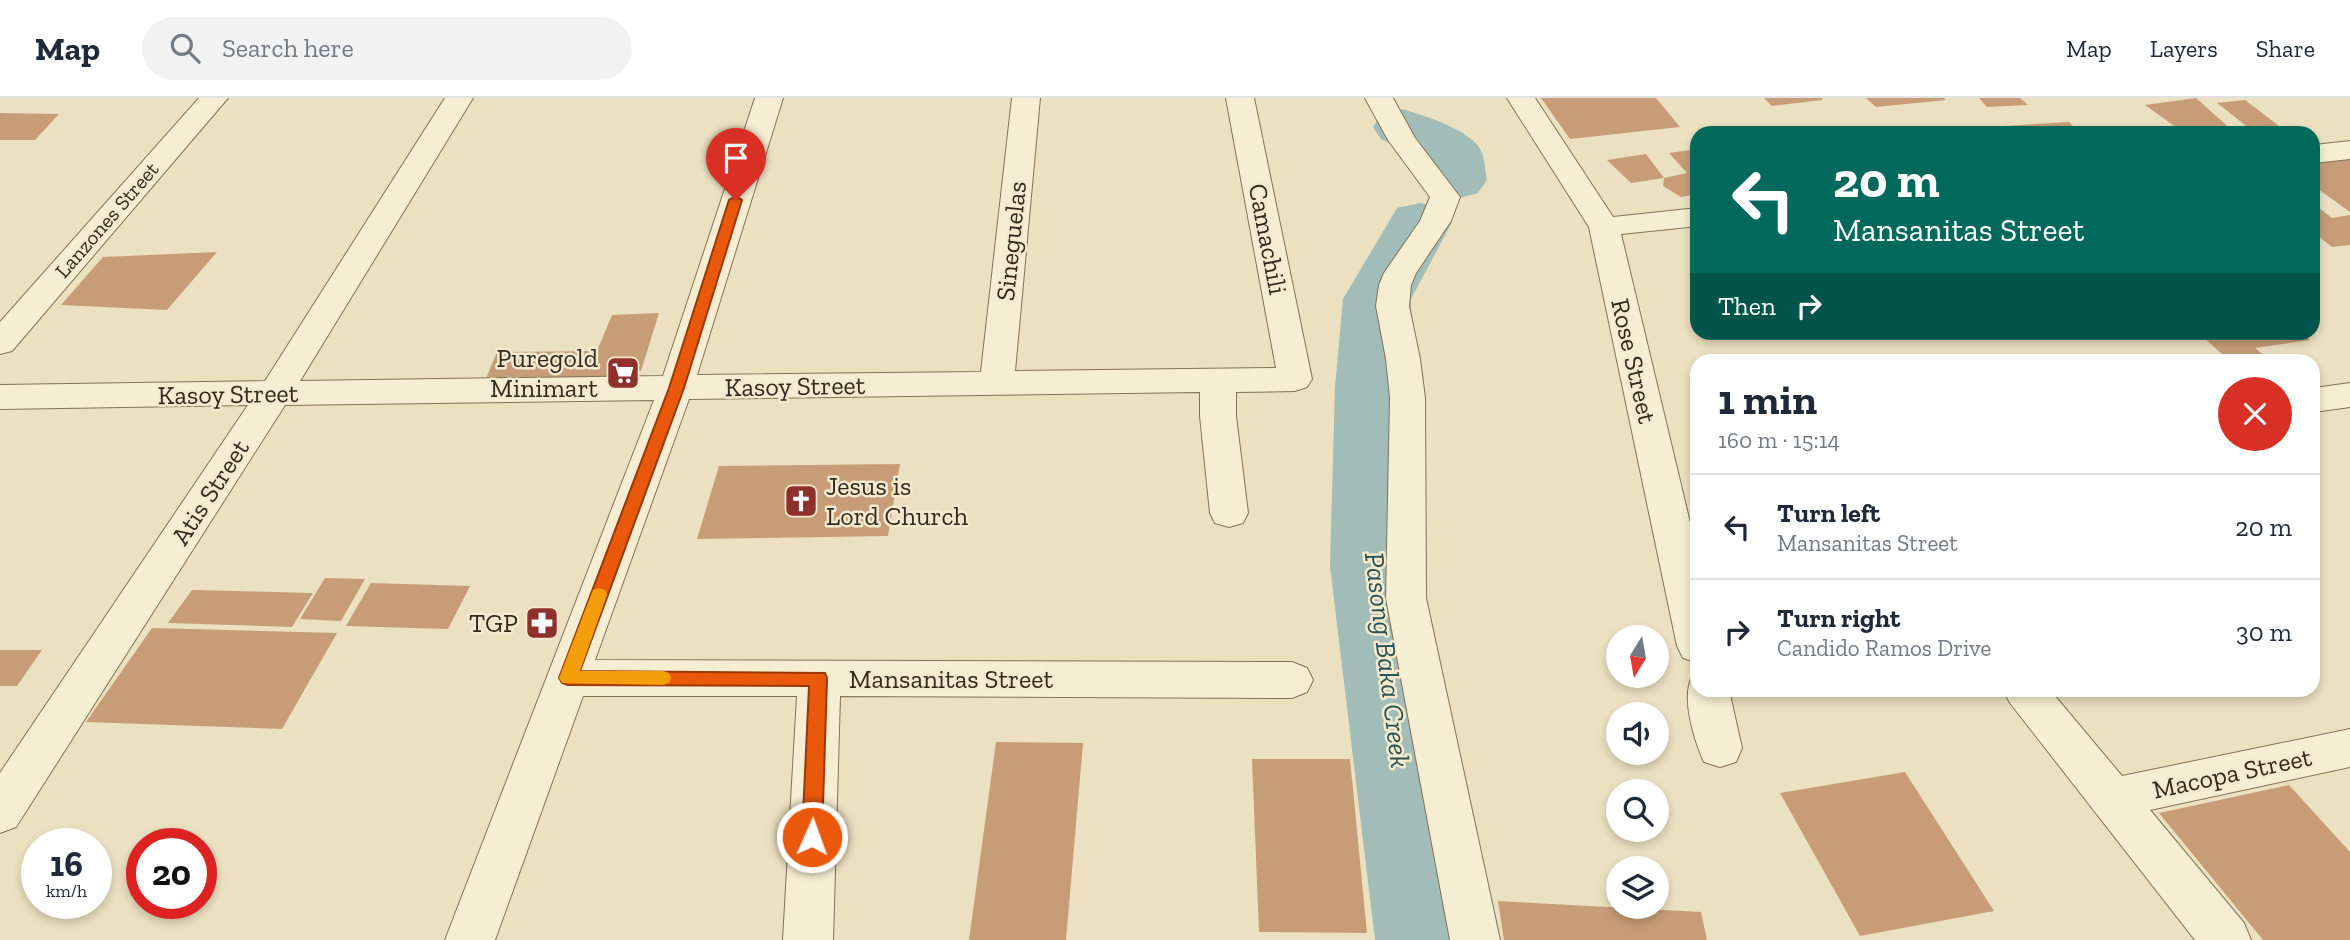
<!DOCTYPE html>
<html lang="en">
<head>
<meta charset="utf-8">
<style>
  body { margin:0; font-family:"Zilla Slab",serif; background:#f2f2f3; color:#1f2937; height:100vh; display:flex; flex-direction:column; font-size:26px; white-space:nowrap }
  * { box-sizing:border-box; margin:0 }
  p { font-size:23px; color:#747a83 }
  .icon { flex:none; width:38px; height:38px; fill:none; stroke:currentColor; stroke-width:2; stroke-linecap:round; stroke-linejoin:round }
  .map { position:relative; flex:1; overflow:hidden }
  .sheet { position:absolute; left:1690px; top:256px; width:630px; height:343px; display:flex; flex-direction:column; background:#fff; border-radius:21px; box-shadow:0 4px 10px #0003 }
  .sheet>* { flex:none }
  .banner { position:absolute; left:1690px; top:28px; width:630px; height:214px; border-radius:21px; box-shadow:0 4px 10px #0003; background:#00695c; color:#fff; overflow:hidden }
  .needle { width:46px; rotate:191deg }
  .fabs { position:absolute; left:1606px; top:527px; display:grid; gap:14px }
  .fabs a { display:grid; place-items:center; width:63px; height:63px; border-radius:50%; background:#fff; box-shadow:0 4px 10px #0003; font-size:35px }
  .speed { position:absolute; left:21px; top:730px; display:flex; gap:14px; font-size:35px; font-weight:700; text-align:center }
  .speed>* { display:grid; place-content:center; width:91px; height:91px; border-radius:50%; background:#fff; box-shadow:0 4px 10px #0003; line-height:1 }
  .speed small { font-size:18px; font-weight:400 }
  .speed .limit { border:10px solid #d22; background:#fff; color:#111 }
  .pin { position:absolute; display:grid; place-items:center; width:60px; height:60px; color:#fff; margin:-72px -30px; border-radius:50% 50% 50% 0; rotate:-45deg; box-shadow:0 0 7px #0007 }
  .pin .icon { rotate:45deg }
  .me { position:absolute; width:77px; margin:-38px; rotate:2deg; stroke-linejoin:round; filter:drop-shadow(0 0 5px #0008) }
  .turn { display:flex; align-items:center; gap:24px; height:147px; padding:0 28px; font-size:32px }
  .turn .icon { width:91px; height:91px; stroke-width:2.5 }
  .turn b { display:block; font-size:49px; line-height:60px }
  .then { display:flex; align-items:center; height:66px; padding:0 28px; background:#0003; gap:14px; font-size:26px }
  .round { display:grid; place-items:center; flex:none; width:74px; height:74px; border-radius:37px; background:#f2f2f3 }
  .headline { display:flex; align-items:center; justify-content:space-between; height:119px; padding:0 28px }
  h1 { font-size:42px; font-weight:700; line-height:52px }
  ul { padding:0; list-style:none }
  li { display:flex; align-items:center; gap:21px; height:105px; padding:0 28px; border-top:2px solid #e0e1e3 }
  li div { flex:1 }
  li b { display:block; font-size:26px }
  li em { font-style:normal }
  header { display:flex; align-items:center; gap:42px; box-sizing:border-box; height:98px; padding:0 35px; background:#fff; border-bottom:2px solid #e0e1e3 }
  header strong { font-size:33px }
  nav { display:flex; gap:38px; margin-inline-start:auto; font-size:24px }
  .search { width:490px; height:63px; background:#f2f2f3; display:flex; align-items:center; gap:18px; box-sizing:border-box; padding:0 24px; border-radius:38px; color:#747a83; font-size:26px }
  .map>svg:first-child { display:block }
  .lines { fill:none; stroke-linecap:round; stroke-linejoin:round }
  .river { fill:#a2bdb7; fill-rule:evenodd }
  .building { fill:#c79d77 }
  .minor-casing { stroke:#837159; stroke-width:2 }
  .minor { fill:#f6eed2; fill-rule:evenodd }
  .route { fill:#ea580c; stroke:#983908; stroke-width:2 }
  .slow { fill:#f59e0b }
  .labels { text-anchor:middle; stroke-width:5; stroke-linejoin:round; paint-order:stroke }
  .far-street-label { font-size:21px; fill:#33291c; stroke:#f3eacf }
  .street-label { font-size:26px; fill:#33291c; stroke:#f3eacf }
  .poi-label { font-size:26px; fill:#33291c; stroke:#f3eacf; text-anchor:end }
  .water-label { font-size:28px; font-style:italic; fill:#2c5252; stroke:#f3eacf }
</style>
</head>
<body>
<header>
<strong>Map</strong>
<div class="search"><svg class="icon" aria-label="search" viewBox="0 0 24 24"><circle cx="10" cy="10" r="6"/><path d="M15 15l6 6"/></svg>Search here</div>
<nav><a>Map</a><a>Layers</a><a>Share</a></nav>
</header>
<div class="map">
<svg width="2350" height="842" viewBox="0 0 2350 842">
  <rect width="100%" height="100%" fill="#ebe0c0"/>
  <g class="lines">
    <!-- river -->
    <g class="river">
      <path d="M1402,11C1423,17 1475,33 1482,55C1485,63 1485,73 1487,82L1478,95L1456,101L1434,95L1425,82L1423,62L1381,41L1373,29L1381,17Z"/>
      <polygon points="1420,105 1443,110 1452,124 1411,201 1409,289 1414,468 1479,842 1375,842 1330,468 1335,289 1343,201 1397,110"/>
    </g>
  </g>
  <!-- building -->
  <g class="building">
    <polygon points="1541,0 1656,0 1680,29 1570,41"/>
    <polygon points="1764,0 1822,0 1822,2 1772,8"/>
    <polygon points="1866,0 1944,0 1946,2 1876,9"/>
    <polygon points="1979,0 2020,0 2028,7 1987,9"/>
    <polygon points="2196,0 2234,34 2184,35 2145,7"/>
    <polygon points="2245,2 2283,31 2254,34 2217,5"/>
    <polygon points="0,15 59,16 35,42 0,42"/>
    <polygon points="2069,24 2080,35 1942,35 1939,32"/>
    <polygon points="1698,51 1698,96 1681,99 1663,88 1664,80 1687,75 1669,55"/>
    <polygon points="1646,56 1664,80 1631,85 1607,62"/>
    <polygon points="2350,60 2350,114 2314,88 2314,65"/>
    <polygon points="2314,106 2332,120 2350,117 2350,147 2332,149 2314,135"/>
    <polygon points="217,154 167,212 61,207 103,159"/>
    <polygon points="659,215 641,273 617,284 483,288 497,254 597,253 612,217"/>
    <polygon points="2197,234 2302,234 2310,242 2255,250 2270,262 2229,262"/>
    <polygon points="900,366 888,438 697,441 719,368"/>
    <polygon points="325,480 365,481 341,523 300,521"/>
    <polygon points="371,485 470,488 448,531 346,528"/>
    <polygon points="192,492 313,495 292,529 168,525"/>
    <polygon points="152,530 337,535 282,631 86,624"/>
    <polygon points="0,552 42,552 17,588 0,588"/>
    <polygon points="996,644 1083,645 1066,842 969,842"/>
    <polygon points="1252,661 1350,661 1367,835 1259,834"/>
    <polygon points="1905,674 1994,813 1860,838 1780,695"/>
    <polygon points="2289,687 2350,754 2350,842 2263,842 2159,715"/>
    <polygon points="1498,803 1701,814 1707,842 1504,842"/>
  </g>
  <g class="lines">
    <defs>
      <g id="minor">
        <polygon points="199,0 228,0 12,253 0,256 0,224"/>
        <polygon points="445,0 473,0 300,283 663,278 755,0 783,0 697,277 981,274 1012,0 1040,0 1015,273 1276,270 1226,0 1254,0 1312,281 1307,289 1295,293 1236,294 1236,318 1248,415 1243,425 1229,429 1215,425 1210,415 1200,318 1200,294 689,301 595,562 1292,564 1307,570 1313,582 1307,594 1292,600 840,598 833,842 783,842 797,598 583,598 495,842 445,842 654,302 285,307 16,729 0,735 0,675 248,307 0,311 0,287 265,283"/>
        <polygon points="1365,0 1393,0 1415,40 1460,99 1451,123 1416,175 1411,187 1409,208 1420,261 1425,300 1426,500 1500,842 1450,842 1386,500 1390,300 1386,261 1376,208 1379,187 1384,175 1420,123 1430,99 1388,42"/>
        <polygon points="1507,0 1535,0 1613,119 1698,110 1698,128 1621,136 1698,458 1698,565 1683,560 1677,548 1589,129"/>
        <polygon points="2350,43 2350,61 2314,65 2314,47"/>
        <polygon points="2350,285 2350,309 2314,314 2314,290"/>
        <path d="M1698,577V592H1729L1742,650L1736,664L1720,669L1704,664C1694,642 1681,600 1692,579Z"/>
        <polygon points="2003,592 2050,592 2122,678 2350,631 2350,669 2150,712 2244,825 2251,842 2195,842 2010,605"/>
      </g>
    </defs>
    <!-- minor casing -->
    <use href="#minor" class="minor-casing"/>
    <!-- minor -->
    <use href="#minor" class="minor"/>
  </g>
  <!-- route -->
  <polygon class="route" points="736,98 742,102 684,290 580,573 825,575 827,580 822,739 819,745 812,748 805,745 802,739 809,588 568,587 562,585 559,580 669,290 729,102"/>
  <!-- slow -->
  <polygon class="slow" points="599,490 605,492 607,497 580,573 663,573 669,575 671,580 669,585 663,587 562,585 559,580 591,497 593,492"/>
  <!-- icons -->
  <defs>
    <symbol id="supermarket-square" viewBox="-11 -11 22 22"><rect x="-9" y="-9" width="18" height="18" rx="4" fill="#8e312c" stroke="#f3eacf"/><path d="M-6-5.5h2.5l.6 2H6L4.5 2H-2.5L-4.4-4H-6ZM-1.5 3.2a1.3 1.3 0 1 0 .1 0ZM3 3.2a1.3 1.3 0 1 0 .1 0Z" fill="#fff"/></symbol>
    <symbol id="church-square" viewBox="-11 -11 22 22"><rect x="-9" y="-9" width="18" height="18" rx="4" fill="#8e312c" stroke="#f3eacf"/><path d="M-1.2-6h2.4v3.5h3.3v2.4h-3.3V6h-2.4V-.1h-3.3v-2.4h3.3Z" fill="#fff"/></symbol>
    <symbol id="pharmacy-square" viewBox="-11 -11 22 22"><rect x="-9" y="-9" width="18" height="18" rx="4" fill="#8e312c" stroke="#f3eacf"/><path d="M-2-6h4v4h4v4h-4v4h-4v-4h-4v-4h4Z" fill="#fff"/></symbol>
  </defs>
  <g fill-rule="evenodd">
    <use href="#supermarket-square" x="604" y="256" width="38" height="38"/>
    <use href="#church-square" x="782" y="384" width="38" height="38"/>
    <use href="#pharmacy-square" x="523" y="506" width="38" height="38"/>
  </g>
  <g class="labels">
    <!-- far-street labels -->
    <g class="far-street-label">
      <text transform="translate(107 122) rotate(-49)" y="7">Lanzones Street</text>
    </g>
    <!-- street labels -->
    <g class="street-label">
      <text transform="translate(1268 141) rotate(79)" y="9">Camachili</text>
      <text transform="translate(1011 143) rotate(-84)" y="9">Sineguelas</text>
      <text transform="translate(1634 263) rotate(77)" y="9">Rose Street</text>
      <text transform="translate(795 288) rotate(-1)" y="9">Kasoy Street</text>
      <text transform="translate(228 296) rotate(-1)" y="9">Kasoy Street</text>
      <text transform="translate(210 394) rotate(-57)" y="9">Atis Street</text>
      <text x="951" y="590">Mansanitas Street</text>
      <text transform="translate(2232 675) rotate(-12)" y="9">Macopa Street</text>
    </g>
    <!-- poi labels -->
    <g class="poi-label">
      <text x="598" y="269">Puregold<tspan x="598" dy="30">Minimart</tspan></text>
      <text x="826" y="397" text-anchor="start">Jesus is<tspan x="826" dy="30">Lord Church</tspan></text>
      <text x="518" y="534">TGP</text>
    </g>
    <!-- water labels -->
    <g class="water-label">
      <text transform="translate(1388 562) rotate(83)" y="10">Pasong Baka Creek</text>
    </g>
  </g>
</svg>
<div class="fabs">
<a><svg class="needle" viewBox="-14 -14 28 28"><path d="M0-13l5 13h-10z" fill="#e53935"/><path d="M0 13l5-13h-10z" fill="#747a83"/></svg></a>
<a><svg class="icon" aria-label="sound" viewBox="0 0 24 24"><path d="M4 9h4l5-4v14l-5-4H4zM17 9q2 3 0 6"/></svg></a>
<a><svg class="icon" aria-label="search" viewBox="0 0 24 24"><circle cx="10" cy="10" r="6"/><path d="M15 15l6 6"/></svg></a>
<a><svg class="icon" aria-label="layers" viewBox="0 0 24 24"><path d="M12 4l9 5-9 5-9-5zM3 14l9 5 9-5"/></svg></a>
</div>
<div class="speed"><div>16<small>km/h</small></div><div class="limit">20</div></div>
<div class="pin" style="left:736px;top:102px;background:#d93025"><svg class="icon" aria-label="arrive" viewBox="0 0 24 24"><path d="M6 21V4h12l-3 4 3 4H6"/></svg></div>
<svg class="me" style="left:812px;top:739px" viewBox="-20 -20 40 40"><circle r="17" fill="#ea580c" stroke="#fff" stroke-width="3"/><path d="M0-11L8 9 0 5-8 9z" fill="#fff"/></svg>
<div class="banner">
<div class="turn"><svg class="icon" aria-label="left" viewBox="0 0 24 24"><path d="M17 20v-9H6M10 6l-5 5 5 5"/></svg><div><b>20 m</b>Mansanitas Street</div></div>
<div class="then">Then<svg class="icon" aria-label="right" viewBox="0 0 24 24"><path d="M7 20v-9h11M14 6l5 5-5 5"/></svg></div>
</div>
<section class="sheet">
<div class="headline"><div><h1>1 min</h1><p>160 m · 15:14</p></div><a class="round" style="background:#d93025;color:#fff"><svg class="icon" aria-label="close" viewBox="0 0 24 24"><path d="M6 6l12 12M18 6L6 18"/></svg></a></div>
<ul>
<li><svg class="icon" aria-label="left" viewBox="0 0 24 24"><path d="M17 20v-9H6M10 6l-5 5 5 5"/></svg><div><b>Turn left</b><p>Mansanitas Street</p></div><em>20 m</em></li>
<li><svg class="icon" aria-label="right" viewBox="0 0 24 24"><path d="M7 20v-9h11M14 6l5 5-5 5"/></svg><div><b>Turn right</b><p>Candido Ramos Drive</p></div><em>30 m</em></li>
</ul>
</section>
</div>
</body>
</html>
